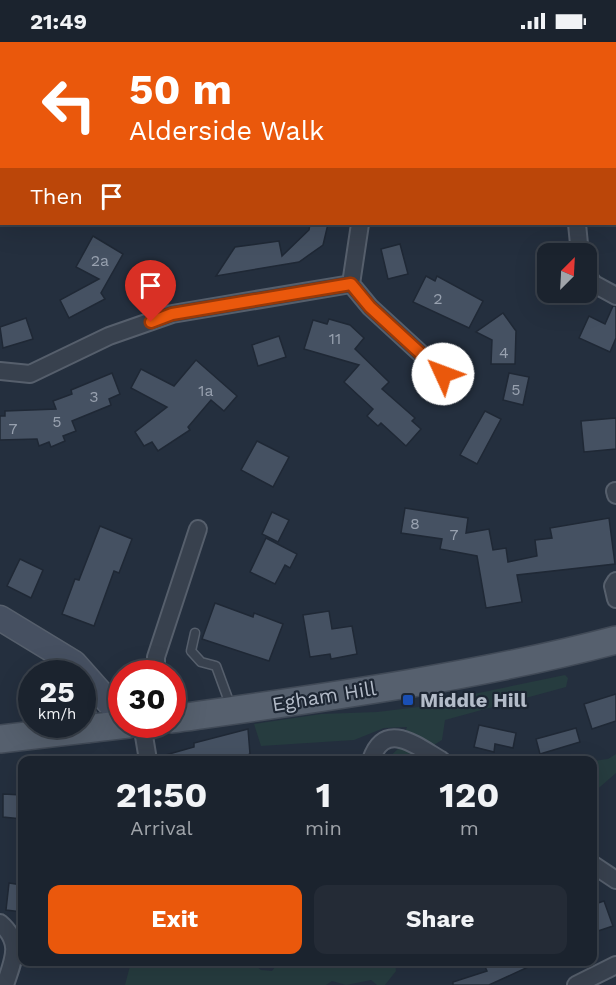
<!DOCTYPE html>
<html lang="en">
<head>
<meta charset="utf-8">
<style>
  body { margin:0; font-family:"Work Sans",sans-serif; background:#242b36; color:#f1f3f6; height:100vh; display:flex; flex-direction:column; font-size:22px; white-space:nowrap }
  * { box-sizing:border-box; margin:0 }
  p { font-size:20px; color:#a0a4aa }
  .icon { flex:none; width:33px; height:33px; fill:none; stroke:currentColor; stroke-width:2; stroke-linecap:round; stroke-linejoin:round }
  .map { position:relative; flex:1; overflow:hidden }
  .details { position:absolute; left:18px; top:714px; width:579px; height:210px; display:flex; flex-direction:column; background:#1b232e; border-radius:12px; box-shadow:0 6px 24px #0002,0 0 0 2px #39404a }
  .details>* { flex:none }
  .hud { position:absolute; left:0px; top:0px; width:616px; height:183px; box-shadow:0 6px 24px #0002,0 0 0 2px #39404a; background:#ea580c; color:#fff; overflow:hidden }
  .needle { width:39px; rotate:24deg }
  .buttons { position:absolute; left:537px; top:201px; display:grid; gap:12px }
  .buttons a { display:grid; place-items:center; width:60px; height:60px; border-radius:12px; background:#1b232e; box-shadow:0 6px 24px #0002,0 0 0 2px #39404a; font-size:30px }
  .speed { position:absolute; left:18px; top:618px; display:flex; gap:12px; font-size:30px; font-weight:700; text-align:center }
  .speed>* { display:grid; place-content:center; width:78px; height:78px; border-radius:50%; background:#1b232e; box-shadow:0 6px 24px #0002,0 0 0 2px #39404a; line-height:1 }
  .speed small { font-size:15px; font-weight:400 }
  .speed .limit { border:9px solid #d22; background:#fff; color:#111 }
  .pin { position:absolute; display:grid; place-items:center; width:51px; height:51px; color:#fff; margin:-62px -26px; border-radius:50% 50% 50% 0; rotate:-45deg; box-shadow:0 0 6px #0007 }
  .pin .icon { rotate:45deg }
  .me { position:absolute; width:66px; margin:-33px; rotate:313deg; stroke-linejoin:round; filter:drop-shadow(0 0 4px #0008) }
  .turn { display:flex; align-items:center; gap:21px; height:126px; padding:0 30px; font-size:27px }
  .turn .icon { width:78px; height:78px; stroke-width:2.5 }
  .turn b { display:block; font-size:42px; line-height:51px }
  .then { display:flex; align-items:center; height:57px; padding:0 30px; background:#0003; gap:12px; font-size:22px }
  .eta { display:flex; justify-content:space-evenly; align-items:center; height:102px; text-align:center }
  .eta b { font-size:36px; font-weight:700; line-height:42px }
  .action { display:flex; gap:12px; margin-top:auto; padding:12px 30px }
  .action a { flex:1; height:69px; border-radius:12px; background:#ea580c; color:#fff; font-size:24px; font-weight:700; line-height:69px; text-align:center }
  .action a+a { background:#242b36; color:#f1f3f6 }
  .status { display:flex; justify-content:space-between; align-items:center; height:42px; padding:0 30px; background:#1b232e; direction:ltr }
  .status svg { height:16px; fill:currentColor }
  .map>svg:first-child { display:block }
  .green { fill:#263c3f }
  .building { fill:#455162; stroke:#1f2835; stroke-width:1.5 }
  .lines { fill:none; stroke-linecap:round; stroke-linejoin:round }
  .lane-casing { stroke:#565f6c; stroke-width:11 }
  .street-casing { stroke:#565f6c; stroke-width:20 }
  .secondary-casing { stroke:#565f6c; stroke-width:27 }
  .primary-casing { stroke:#414a57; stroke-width:30 }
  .lane { stroke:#38414e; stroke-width:8 }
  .street { stroke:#38414e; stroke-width:16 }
  .secondary { stroke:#465061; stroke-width:24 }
  .primary { stroke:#56606e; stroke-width:27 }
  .route-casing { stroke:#983908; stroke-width:15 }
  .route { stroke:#ea580c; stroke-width:10 }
  .transit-dot { fill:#1a4fb4; stroke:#1d2633; stroke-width:2 }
  .labels { text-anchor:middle; stroke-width:4.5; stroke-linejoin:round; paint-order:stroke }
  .number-label { font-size:16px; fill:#98a1af }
  .street-label { font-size:20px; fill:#b4bcc9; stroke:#1d2633 }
  .poi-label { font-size:20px; font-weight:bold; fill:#b4bcc9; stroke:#1d2633; text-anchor:start }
</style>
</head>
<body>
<div class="status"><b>21:49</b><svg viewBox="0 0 49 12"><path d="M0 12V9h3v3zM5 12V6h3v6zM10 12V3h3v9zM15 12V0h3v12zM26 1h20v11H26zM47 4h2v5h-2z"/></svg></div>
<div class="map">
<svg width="616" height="943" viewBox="0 0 616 943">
  <rect width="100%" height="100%" fill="#242f3e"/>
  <!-- green -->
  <g class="green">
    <polygon points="0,0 616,0 616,154 615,2 2,2 1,42"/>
    <polygon points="565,633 568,636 566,645 445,678 442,698 417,713 418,718 386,718 399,706 407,685 384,686 354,698 261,704 254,682 321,672 377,670 444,662 464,654"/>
    <polygon points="616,712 616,731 593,751 593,719 608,717"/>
    <polygon points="131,920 251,920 261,928 272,929 279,920 395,920 396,929 385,943 377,943 371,938 346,943 332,939 326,943 125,943"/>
  </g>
  <!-- building -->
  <g class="building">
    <polygon points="310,182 328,182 323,203 299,220 216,234 235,205 279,199 282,214 309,188"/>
    <polygon points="93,194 123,212 101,251 105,257 69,276 60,258 99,237 76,225"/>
    <polygon points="400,202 408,232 388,237 381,207"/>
    <polygon points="426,234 435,239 437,234 483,259 469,286 413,260"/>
    <polygon points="613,264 616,264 616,296 610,310 579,296 589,274 605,282"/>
    <polygon points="503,271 516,289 515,322 491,322 492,298 476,290"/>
    <polygon points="26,276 33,297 3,306 0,285"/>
    <polygon points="329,277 350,283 364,296 355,307 389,340 382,347 415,376 412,379 421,387 406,404 381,381 378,384 367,374 373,367 344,340 359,323 304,307 313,278 327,282"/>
    <polygon points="279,294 286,315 258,324 252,303"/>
    <polygon points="196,318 237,354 224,369 211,358 188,385 190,388 158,409 152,400 144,404 135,390 167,365 131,346 141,327 174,344"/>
    <polygon points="112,331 120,352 109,357 111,363 72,379 76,389 63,394 65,399 51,405 49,400 39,404 37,397 0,398 0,374 5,374 5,369 56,367 53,359 72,352 71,348"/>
    <polygon points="509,331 529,335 523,363 503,358"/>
    <polygon points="485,369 501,377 477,422 460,413"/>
    <polygon points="616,376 616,407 584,410 581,379"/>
    <polygon points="257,399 289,415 273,445 241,428"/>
    <polygon points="405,466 468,476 466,491 489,487 493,508 506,506 508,520 537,514 535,498 552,496 550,486 609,476 615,522 517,533 522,560 486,566 477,514 440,507 442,497 401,491"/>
    <polygon points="272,470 289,478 278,500 262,492"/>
    <polygon points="100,484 132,497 119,531 114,529 94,584 62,572 75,537 79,538"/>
    <polygon points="266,496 297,512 290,526 285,523 275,542 250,530"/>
    <polygon points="20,517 43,528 31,556 7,544"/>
    <polygon points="215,561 253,575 254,571 283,582 269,619 202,597"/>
    <polygon points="329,569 332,587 352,584 357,612 331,617 330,612 310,615 303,573"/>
    <polygon points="616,652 616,679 592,687 584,662"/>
    <polygon points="479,683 516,691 513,706 495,702 494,710 474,705"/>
    <polygon points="576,686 580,700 540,712 536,697"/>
    <polygon points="248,687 250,712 236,718 163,718 162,714 194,705 194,701"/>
    <polygon points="3,752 22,753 22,777 3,775"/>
    <polygon points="9,841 22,843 22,870 6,868"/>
    <polygon points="604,859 613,884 592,891 592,863"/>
    <polygon points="483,920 539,920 489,943 453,943 453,940 487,929"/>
  </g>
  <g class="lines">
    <defs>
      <polyline id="lane" points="195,591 191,609 201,620 216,624 231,665"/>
      <g id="street">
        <polyline points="0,97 2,94"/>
        <polyline points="360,182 351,242 370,265 443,332"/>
        <polyline points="577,182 580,212"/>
        <polyline points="586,232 594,242 616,254"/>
        <polyline points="0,329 30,332 109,294 172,272 351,242"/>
        <polyline points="615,449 616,453"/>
        <polyline points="616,539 613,544 616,557"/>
        <polyline points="156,632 156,615 198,487"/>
        <polyline points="142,682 148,718"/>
        <path d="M371,718C385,677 417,704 441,718"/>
        <polyline points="592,822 616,838"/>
        <path d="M0,881C23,901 13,918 5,943"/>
        <polyline points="576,943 616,923"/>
      </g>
      <g id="secondary">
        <polyline points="0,72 2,73"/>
        <polyline points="615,169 616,169"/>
        <polyline points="0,576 74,621 122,675"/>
        <polyline points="82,667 87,688"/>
      </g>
      <g id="primary">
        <path d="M172,677C321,656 471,636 616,598"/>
        <polyline points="0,697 128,682"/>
      </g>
    </defs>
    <!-- lane casing -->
    <use href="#lane" class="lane-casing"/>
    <!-- street casing -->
    <use href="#street" class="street-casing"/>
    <!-- secondary casing -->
    <use href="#secondary" class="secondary-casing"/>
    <!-- primary casing -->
    <use href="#primary" class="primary-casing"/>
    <!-- lane -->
    <use href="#lane" class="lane"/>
    <!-- street -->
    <use href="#street" class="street"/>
    <!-- secondary -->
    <use href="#secondary" class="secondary"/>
    <!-- primary -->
    <use href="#primary" class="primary"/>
  </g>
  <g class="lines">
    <defs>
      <polyline id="route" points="151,280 172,272 351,242 370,265 443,332"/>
    </defs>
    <!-- route casing -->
    <use href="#route" class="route-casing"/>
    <!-- route -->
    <use href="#route" class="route"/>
  </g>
  <!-- markers -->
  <rect class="transit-dot" x="402" y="652" width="12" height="12" rx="3"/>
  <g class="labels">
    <!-- number labels -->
    <g class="number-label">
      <text x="100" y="224">2a</text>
      <text x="438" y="262">2</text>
      <text x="335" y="302">11</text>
      <text x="504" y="316">4</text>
      <text x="516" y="353">5</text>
      <text x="206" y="354">1a</text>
      <text x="94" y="360">3</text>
      <text x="57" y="385">5</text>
      <text x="13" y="392">7</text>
      <text x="415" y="487">8</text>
      <text x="454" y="498">7</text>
    </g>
    <!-- street labels -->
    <g class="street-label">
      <text transform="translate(324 654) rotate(-9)" y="7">Egham Hill</text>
    </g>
    <!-- poi labels -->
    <g class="poi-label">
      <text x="420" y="665">Middle Hill</text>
    </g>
  </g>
</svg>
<div class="buttons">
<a><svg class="needle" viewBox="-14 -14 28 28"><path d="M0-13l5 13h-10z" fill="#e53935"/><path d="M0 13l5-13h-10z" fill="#a0a4aa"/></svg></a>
</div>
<div class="speed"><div>25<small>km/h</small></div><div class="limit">30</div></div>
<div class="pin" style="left:151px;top:280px;background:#d93025"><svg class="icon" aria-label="arrive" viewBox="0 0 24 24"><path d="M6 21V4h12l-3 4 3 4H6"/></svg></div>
<svg class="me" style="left:443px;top:332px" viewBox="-20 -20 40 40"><circle r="19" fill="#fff"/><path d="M0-13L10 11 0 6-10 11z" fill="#ea580c"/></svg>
<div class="hud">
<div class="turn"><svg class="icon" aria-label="left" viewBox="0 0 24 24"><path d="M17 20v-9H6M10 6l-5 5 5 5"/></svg><div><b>50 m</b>Alderside Walk</div></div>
<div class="then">Then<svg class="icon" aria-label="arrive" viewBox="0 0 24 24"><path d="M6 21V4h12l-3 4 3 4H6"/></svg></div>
</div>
<section class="details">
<div class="eta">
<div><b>21:50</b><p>Arrival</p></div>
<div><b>1</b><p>min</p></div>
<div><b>120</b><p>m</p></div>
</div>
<div class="action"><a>Exit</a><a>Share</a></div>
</section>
</div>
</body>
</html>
